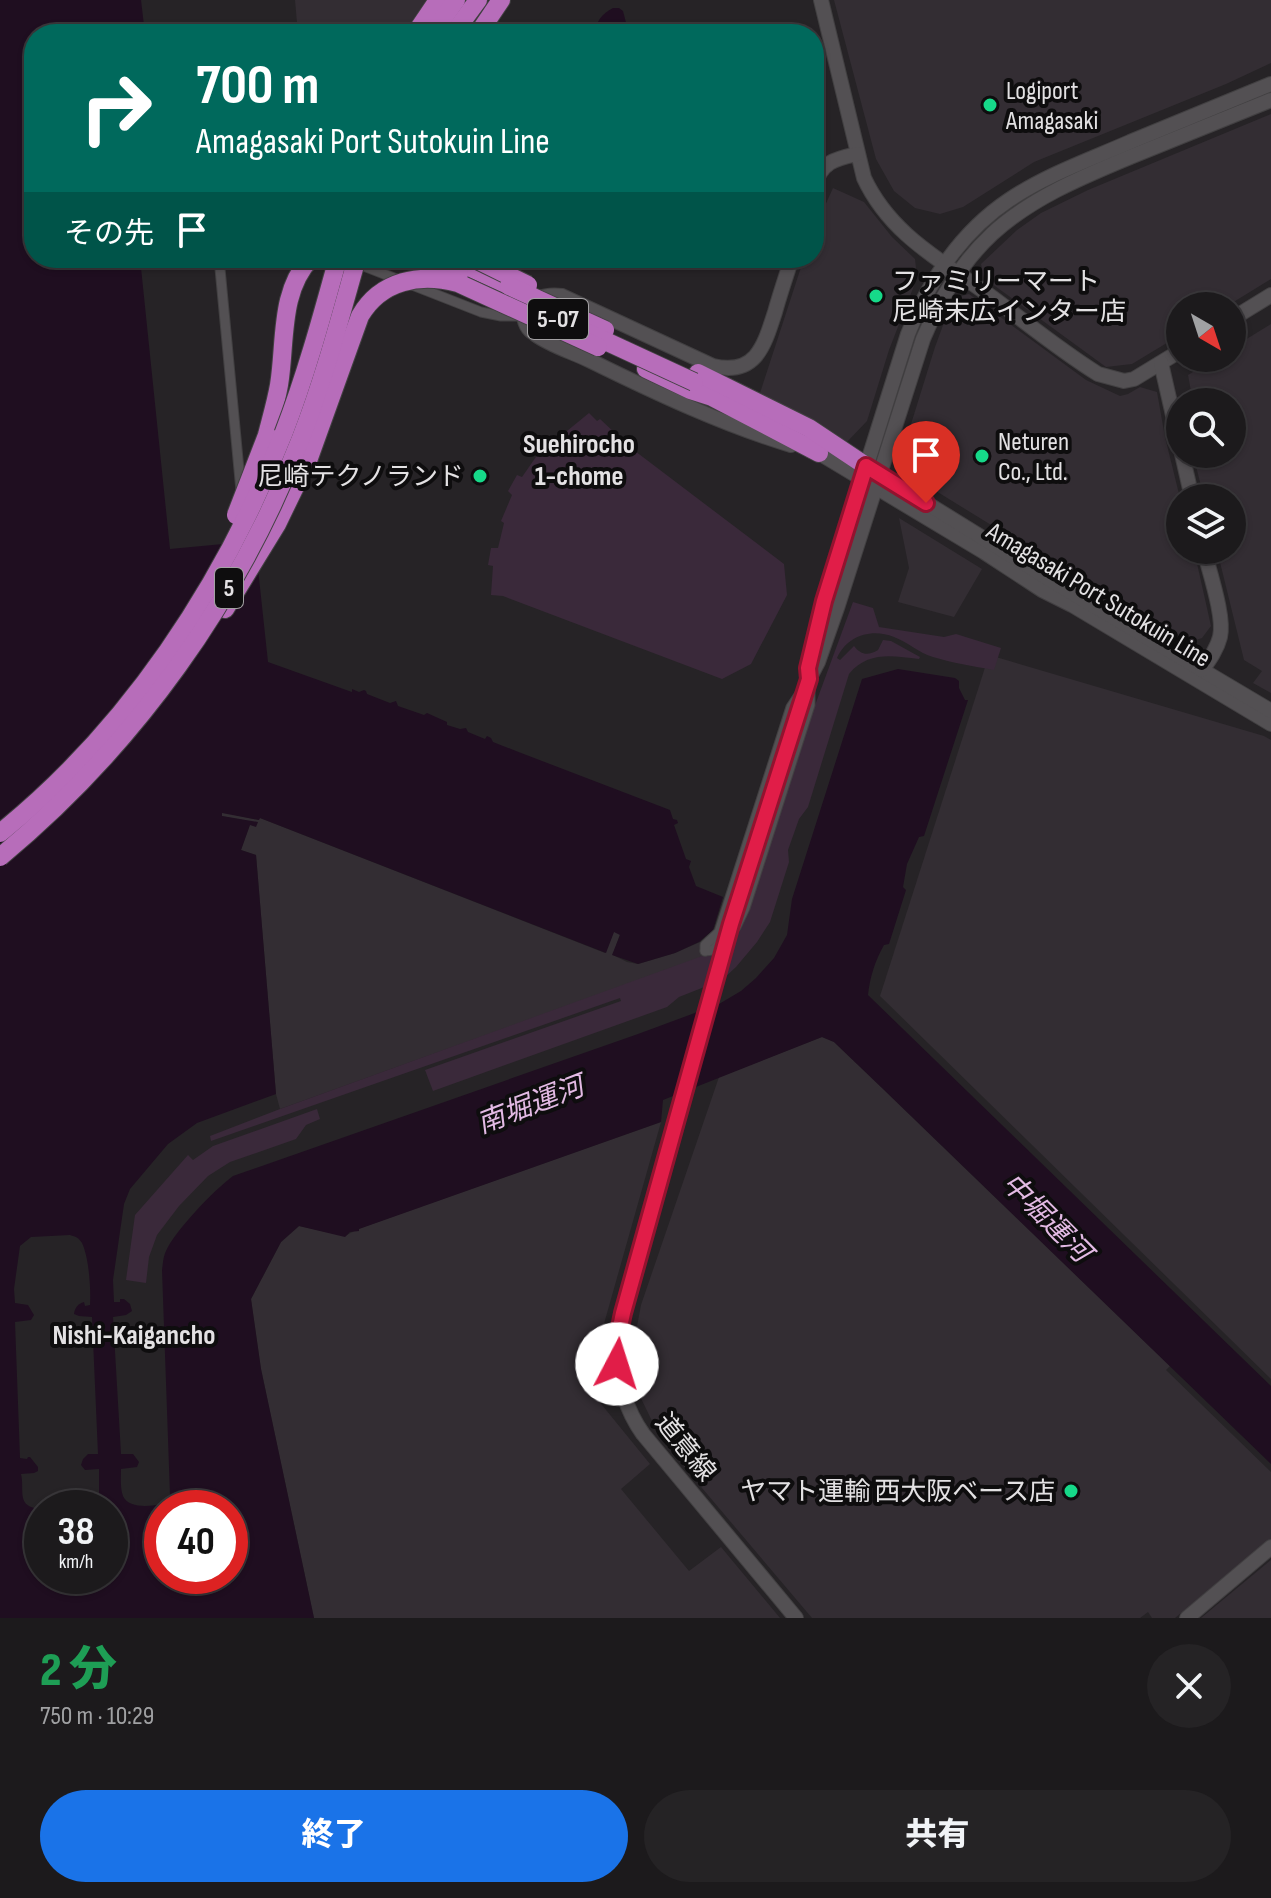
<!DOCTYPE html>
<html lang="ja">
<head>
<meta charset="utf-8">
<style>
  body { margin:0; font-family:"Sofia Sans Condensed","Noto Sans JP",sans-serif; background:#252325; color:#f1f3f6; height:100vh; display:flex; flex-direction:column; font-size:30px; white-space:nowrap }
  * { box-sizing:border-box; margin:0 }
  p { font-size:26px; color:#a0a1a3 }
  .icon { flex:none; width:44px; height:44px; fill:none; stroke:currentColor; stroke-width:2; stroke-linecap:round; stroke-linejoin:round }
  .map { position:relative; height:1618px; overflow:hidden }
  .details { display:flex; flex-direction:column; background:#1c1a1c; flex:1 }
  .details>* { flex:none }
  .top-card { position:absolute; left:24px; top:24px; width:800px; height:244px; border-radius:32px; box-shadow:0 2px 6px #0004,0 0 0 2px #3a383b; background:#00695c; color:#fff; overflow:hidden }
  .needle { width:52px; rotate:141deg }
  .fabs { position:absolute; left:1166px; top:292px; display:grid; gap:16px }
  .fabs a { display:grid; place-items:center; width:80px; height:80px; border-radius:50%; background:#1c1a1c; box-shadow:0 2px 6px #0004,0 0 0 2px #3a383b; font-size:40px }
  .speed { position:absolute; left:24px; top:1490px; display:flex; gap:16px; font-size:40px; font-weight:700; text-align:center }
  .speed>* { display:grid; place-content:center; width:104px; height:104px; border-radius:50%; background:#1c1a1c; box-shadow:0 2px 6px #0004,0 0 0 2px #3a383b; line-height:1 }
  .speed small { font-size:20px; font-weight:400 }
  .speed .limit { border:12px solid #d22; background:#fff; color:#111 }
  .pin { position:absolute; display:grid; place-items:center; width:68px; height:68px; color:#fff; margin:-82px -34px; border-radius:50% 50% 50% 0; rotate:-45deg; box-shadow:0 0 8px #0007 }
  .pin .icon { rotate:45deg }
  .me { position:absolute; width:88px; margin:-44px; rotate:5deg; stroke-linejoin:round; filter:drop-shadow(0 0 6px #0008) }
  .turn { display:flex; align-items:center; gap:28px; height:168px; padding:0 40px; font-size:36px }
  .turn .icon { width:104px; height:104px; stroke-width:2.5 }
  .turn b { display:block; font-size:56px; line-height:68px }
  .then { display:flex; align-items:center; height:76px; padding:0 40px; background:#0003; gap:16px; font-size:30px }
  .round { display:grid; place-items:center; flex:none; width:84px; height:84px; border-radius:42px; background:#252325 }
  .overview { display:flex; align-items:center; justify-content:space-between; height:136px; padding:0 40px }
  h1 { font-size:48px; font-weight:800; line-height:60px; color:#1e9e55 }
  .button { display:flex; gap:16px; margin-top:auto; padding:16px 40px }
  .button a { flex:1; height:92px; border-radius:48px; background:#1a73e8; color:#fff; font-size:32px; font-weight:800; line-height:92px; text-align:center }
  .button a+a { background:#252325; color:#f1f3f6 }
  .map>svg:first-child { display:block }
  .built { fill:#332d33 }
  .green { fill:#3a293a }
  .water { fill:#1f0e20; fill-rule:evenodd }
  .lines { fill:none; stroke-linecap:round; stroke-linejoin:round }
  .street-casing { stroke:#424042; stroke-width:11 }
  .secondary-casing { stroke:#424042; stroke-width:16 }
  .highway-casing { stroke:#424042; stroke-width:20 }
  .street { stroke:#535053; stroke-width:9 }
  .secondary { stroke:#535053; stroke-width:14 }
  .highway { stroke:#b76dba; stroke-width:18 }
  .secondary-bridge-casing { stroke:#424042; stroke-width:16; stroke-linecap:butt }
  .highway-bridge-casing { stroke:#424042; stroke-width:20; stroke-linecap:butt }
  .secondary-bridge { stroke:#535053; stroke-width:14 }
  .highway-bridge { stroke:#b76dba; stroke-width:18 }
  .route-casing { stroke:#92132f; stroke-width:20 }
  .route { stroke:#e11d48; stroke-width:14 }
  .poi-dot { fill:#16d989; stroke:#0e0d0e; stroke-width:3 }
  .labels { text-anchor:middle; stroke-width:8; stroke-linejoin:round; paint-order:stroke }
  .shield { fill:#0e0d0e; stroke:#a3a1a3; stroke-width:2 }
  .shield-label { font-size:24px; font-weight:bold; fill:#e3e1e3 }
  .poi-label { font-size:26px; fill:#e3e1e3; stroke:#0e0d0e; text-anchor:start }
  .street-label { font-size:26px; fill:#e3e1e3; stroke:#0e0d0e }
  .neighbourhood-label { font-size:28px; font-weight:bold; fill:#e3e1e3; stroke:#0e0d0e }
  .water-label { font-size:28px; font-style:italic; fill:#e3bae4; stroke:#0e0d0e }
</style>
</head>
<body>
<div class="map">
<svg width="1271" height="1618" viewBox="0 0 1271 1618">
  <rect width="100%" height="100%" fill="#262326"/>
  <!-- built -->
  <g class="built">
    <polygon points="295,0 426,0 403,34 298,34"/>
    <polygon points="834,0 1271,0 1271,63 1226,84 1034,162 963,207 940,214 915,208 894,191 876,159"/>
    <polygon points="1271,114 1271,279 1227,306 1180,306 1180,335 1132,364 1106,367 984,278 981,264 1017,230 1041,213 1088,190"/>
    <polygon points="833,188 864,202 892,237 915,259 917,278 889,350 867,421 846,443 760,393 804,258 814,258 814,230"/>
    <polygon points="969,294 1086,380 1120,396 1128,394 1140,387 1157,392 1165,437 1180,498 1180,522 1176,528 1180,532 1180,550 1194,550 1211,626 1202,638 1187,643 1064,570 910,475 902,453 935,347 946,317 957,297"/>
    <polygon points="1271,324 1271,693 1253,683 1262,671 1244,660 1217,550 1232,550 1232,498 1204,498 1193,454 1232,454 1232,402 1193,402 1188,375 1216,358 1232,358 1232,348"/>
    <polygon points="899,518 982,569 954,617 898,602 909,568"/>
    <polygon points="989,655 1264,736 1271,740 1271,1379 880,996"/>
    <polygon points="222,812 258,820 260,818 605,953 614,931 620,934 613,955 627,962 638,964 675,953 700,942 705,956 280,1109 276,1094 256,855 241,850 250,824 258,823 221,816"/>
    <polygon points="822,1037 834,1042 881,1087 1170,1366 1166,1370 1271,1472 1271,1539 1175,1618 1152,1618 1148,1612 1140,1618 812,1618 680,1462 651,1419 635,1386 633,1348 641,1305 719,1077"/>
    <polygon points="661,1122 598,1345 589,1389 650,1464 621,1489 689,1571 721,1547 780,1618 314,1618 261,1369 251,1299 281,1242 299,1226 345,1236 358,1229"/>
    <polygon points="1271,1560 1271,1618 1201,1618"/>
  </g>
  <!-- green -->
  <g class="green">
    <polygon points="589,413 597,421 600,419 631,448 784,564 787,595 751,664 722,679 503,596 491,595 493,566 488,565 491,548 498,548 504,523 501,521 512,495 508,491 517,475 522,477 538,454 541,457 556,440"/>
    <path d="M853,602L873,608L879,627L944,637L956,634L1001,648L994,670C973,666 952,663 933,657C919,653 908,642 894,637C871,628 847,636 837,658L840,660L854,646C861,655 868,656 878,650L883,640L891,641L920,657L919,659C892,656 868,651 849,674L808,807L799,819L788,850L789,862L770,922L757,942L736,967L722,980L679,997L667,1007L433,1091L425,1070L621,1001L620,998L211,1141L210,1136L280,1109L716,951L750,907L814,708Z"/>
    <polygon points="317,1109 320,1119 306,1125 296,1139 230,1162 208,1176 179,1206 157,1235 149,1257 146,1283 126,1280 135,1215 188,1155 193,1160 213,1146"/>
  </g>
  <!-- water -->
  <g class="water">
    <path d="M0,0H141L145,34H34V258H140L170,549L255,541L268,662L349,691L352,692V689L359,692L364,690L366,691L367,694L390,703L396,701L398,706L424,715L427,713L447,722V725L460,729L466,728L468,732L485,739L487,736L491,738L493,742L516,751L670,810L673,819L677,820L678,823L674,825L686,859L691,861L689,867L696,886L723,897L713,930L699,942L675,953L638,964L612,955L620,935L614,932L606,953L260,818L259,820L222,813V816L258,822L256,827L250,825L241,850L256,855L276,1094L197,1123L168,1144L130,1189L124,1204L113,1280L114,1302H120V1299H124L130,1304L132,1311L126,1315L113,1317L121,1454H133L139,1462L137,1467L121,1469C121,1477 120,1488 123,1496C128,1508 149,1507 160,1504C166,1502 166,1500 170,1495L162,1270C163,1264 163,1257 166,1251C175,1231 214,1190 233,1176L638,1034L719,1004L741,991L756,978L774,958L787,935L792,899L862,679L898,669L955,678L959,681V688L965,700H968L924,836L919,837L907,864L903,887L906,890L889,944L884,945C875,961 870,977 868,995L1271,1386V1464L881,1087L834,1042L822,1037L663,1100L661,1122L359,1229V1231L350,1232L345,1237L299,1226L281,1242L251,1299L261,1369L314,1618H0ZM70,1235C76,1237 78,1237 82,1243C89,1258 91,1289 90,1305L85,1306L84,1302C78,1304 75,1307 74,1314L79,1316L92,1317L98,1454H88L83,1459L81,1465L85,1470L99,1469V1497L91,1505L65,1508H110V1576H42V1509C15,1508 25,1490 21,1474L34,1473L38,1471V1467L30,1457H28L27,1459L20,1458L15,1322L31,1320L34,1315L28,1305L15,1303L14,1289L20,1246L31,1237ZM162,1508H230V1576H162Z"/>
    <path d="M613,8H619L623,11L629,34H596C595,21 602,14 613,8Z"/>
  </g>
  <g class="lines">
    <defs>
      <g id="street">
        <polyline points="219,258 241,491"/>
        <polyline points="343,258 481,312 501,316 517,316"/>
        <polyline points="736,927 745,908 810,705 810,690"/>
        <polyline points="705,951 713,950 725,937"/>
        <polyline points="705,951 705,945 719,932 791,707 801,692"/>
      </g>
      <g id="secondary">
        <path d="M821,0L864,178C891,236 944,262 993,298C1028,324 1061,351 1098,374L1124,381L1134,379L1180,351"/>
        <path d="M814,186C822,162 834,159 857,154"/>
        <polyline points="1232,319 1271,295"/>
        <polyline points="1161,363 1180,446"/>
        <path d="M791,445C724,425 654,392 591,361C573,352 551,346 535,334C525,328 523,319 524,308C535,297 547,294 562,296L713,366C756,376 764,346 775,312C780,294 786,276 792,258"/>
        <polyline points="811,451 819,453 984,552 1042,590 1072,605 1271,724"/>
        <polyline points="1182,454 1192,498"/>
        <polyline points="873,470 1057,584 1271,711"/>
        <path d="M809,663L824,601L908,334C928,282 961,232 1009,200C1046,175 1089,160 1130,142C1177,123 1224,103 1271,84"/>
        <path d="M1202,670C1210,659 1217,649 1220,637C1225,617 1209,571 1204,550"/>
        <path d="M793,732L809,679L818,662L837,608L923,339C940,299 960,264 992,234C1031,198 1082,177 1130,157C1177,138 1224,119 1271,100"/>
        <path d="M677,1124L619,1332C615,1369 621,1403 643,1434L796,1618"/>
        <polyline points="1187,1618 1271,1547"/>
      </g>
      <g id="highway">
        <polyline points="415,34 438,0"/>
        <polyline points="432,34 456,0"/>
        <polyline points="453,34 478,0"/>
        <polyline points="478,34 501,0"/>
        <polyline points="450,258 509,286"/>
        <polyline points="646,369 690,390 712,397 819,453"/>
        <polyline points="698,373 809,428 866,466"/>
        <path d="M267,435C271,419 276,402 279,385C286,343 279,291 311,258"/>
        <polyline points="225,609 277,524 309,458"/>
      </g>
    </defs>
    <!-- street casing -->
    <use href="#street" class="street-casing"/>
    <!-- secondary casing -->
    <use href="#secondary" class="secondary-casing"/>
    <!-- highway casing -->
    <use href="#highway" class="highway-casing"/>
    <!-- street -->
    <use href="#street" class="street"/>
    <!-- secondary -->
    <use href="#secondary" class="secondary"/>
    <!-- highway -->
    <use href="#highway" class="highway"/>
    <defs>
      <polyline id="secondary-bridge" points="677,1124 731,924 793,732"/>
      <g id="highway-bridge">
        <polyline points="420,258 459,274"/>
        <polyline points="473,258 528,285"/>
        <polyline points="509,286 605,330"/>
        <polyline points="588,333 694,382"/>
        <path d="M309,458L360,316C381,280 420,273 458,283L598,347"/>
        <polyline points="236,515 267,435"/>
        <path d="M0,833C129,729 224,585 284,432C306,375 322,316 338,258"/>
        <path d="M0,857C135,745 238,601 301,438C324,379 340,318 357,258"/>
      </g>
    </defs>
    <!-- secondary-bridge casing -->
    <use href="#secondary-bridge" class="secondary-bridge-casing"/>
    <!-- highway-bridge casing -->
    <use href="#highway-bridge" class="highway-bridge-casing"/>
    <!-- secondary-bridge -->
    <use href="#secondary-bridge" class="secondary-bridge"/>
    <!-- highway-bridge -->
    <use href="#highway-bridge" class="highway-bridge"/>
  </g>
  <g class="lines">
    <defs>
      <polyline id="route" points="617,1364 619,1332 623,1313 731,924 809,679 808,668 824,601 866,466 926,503"/>
    </defs>
    <!-- route casing -->
    <use href="#route" class="route-casing"/>
    <!-- route -->
    <use href="#route" class="route"/>
  </g>
  <!-- markers -->
  <g class="poi-dot">
    <circle cx="990" cy="105" r="8"/>
    <circle cx="876" cy="296" r="8"/>
    <circle cx="982" cy="456" r="8"/>
    <circle cx="480" cy="476" r="8"/>
    <circle cx="1071" cy="1491" r="8"/>
  </g>
  <g class="labels">
    <!-- shield labels -->
    <g class="shield">
      <rect x="528" y="299" width="60" height="40" rx="6"/>
      <rect x="215" y="568" width="28" height="40" rx="6"/>
    </g>
    <g class="shield-label">
      <text x="558" y="327">5-07</text>
      <text x="229" y="596">5</text>
    </g>
    <!-- poi labels -->
    <g class="poi-label">
      <text x="1006" y="99">Logiport<tspan x="1006" dy="30">Amagasaki</tspan></text>
      <text x="892" y="290">ファミリーマート<tspan x="892" dy="30">尼崎末広インター店</tspan></text>
      <text x="998" y="450">Neturen<tspan x="998" dy="30">Co., Ltd.</tspan></text>
      <text x="464" y="485" text-anchor="end">尼崎テクノランド</text>
      <text x="1055" y="1500" text-anchor="end">ヤマト運輸 西大阪ベース店</text>
    </g>
    <!-- street labels -->
    <g class="street-label">
      <text transform="translate(1099 594) rotate(31)" y="9">Amagasaki Port Sutokuin Line</text>
      <text transform="translate(686 1447) rotate(51)" y="9">道意線</text>
    </g>
    <!-- neighbourhood labels -->
    <g class="neighbourhood-label">
      <text x="579" y="453">Suehirocho<tspan x="579" dy="32">1-chome</tspan></text>
      <text x="134" y="1344">Nishi-Kaigancho</text>
    </g>
    <!-- water labels -->
    <g class="water-label">
      <text transform="translate(530 1104) rotate(-21)" y="10">南堀運河</text>
      <text transform="translate(1047 1217) rotate(45)" y="10">中堀運河</text>
    </g>
  </g>
</svg>
<div class="fabs">
<a><svg class="needle" viewBox="-14 -14 28 28"><path d="M0-13l5 13h-10z" fill="#e53935"/><path d="M0 13l5-13h-10z" fill="#a0a1a3"/></svg></a>
<a><svg class="icon" aria-label="search" viewBox="0 0 24 24"><circle cx="10" cy="10" r="6"/><path d="M15 15l6 6"/></svg></a>
<a><svg class="icon" aria-label="layers" viewBox="0 0 24 24"><path d="M12 4l9 5-9 5-9-5zM3 14l9 5 9-5"/></svg></a>
</div>
<div class="speed"><div>38<small>km/h</small></div><div class="limit">40</div></div>
<div class="pin" style="left:926px;top:503px;background:#d93025"><svg class="icon" aria-label="arrive" viewBox="0 0 24 24"><path d="M6 21V4h12l-3 4 3 4H6"/></svg></div>
<svg class="me" style="left:617px;top:1364px" viewBox="-20 -20 40 40"><circle r="19" fill="#fff"/><path d="M0-13L10 11 0 6-10 11z" fill="#e11d48"/></svg>
<div class="top-card">
<div class="turn"><svg class="icon" aria-label="right" viewBox="0 0 24 24"><path d="M7 20v-9h11M14 6l5 5-5 5"/></svg><div><b>700 m</b>Amagasaki Port Sutokuin Line</div></div>
<div class="then">その先<svg class="icon" aria-label="arrive" viewBox="0 0 24 24"><path d="M6 21V4h12l-3 4 3 4H6"/></svg></div>
</div>
</div>
<section class="details">
<div class="overview"><div><h1>2 分</h1><p>750 m · 10:29</p></div><a class="round"><svg class="icon" aria-label="close" viewBox="0 0 24 24"><path d="M6 6l12 12M18 6L6 18"/></svg></a></div>
<div class="button"><a>終了</a><a>共有</a></div>
</section>
</body>
</html>
